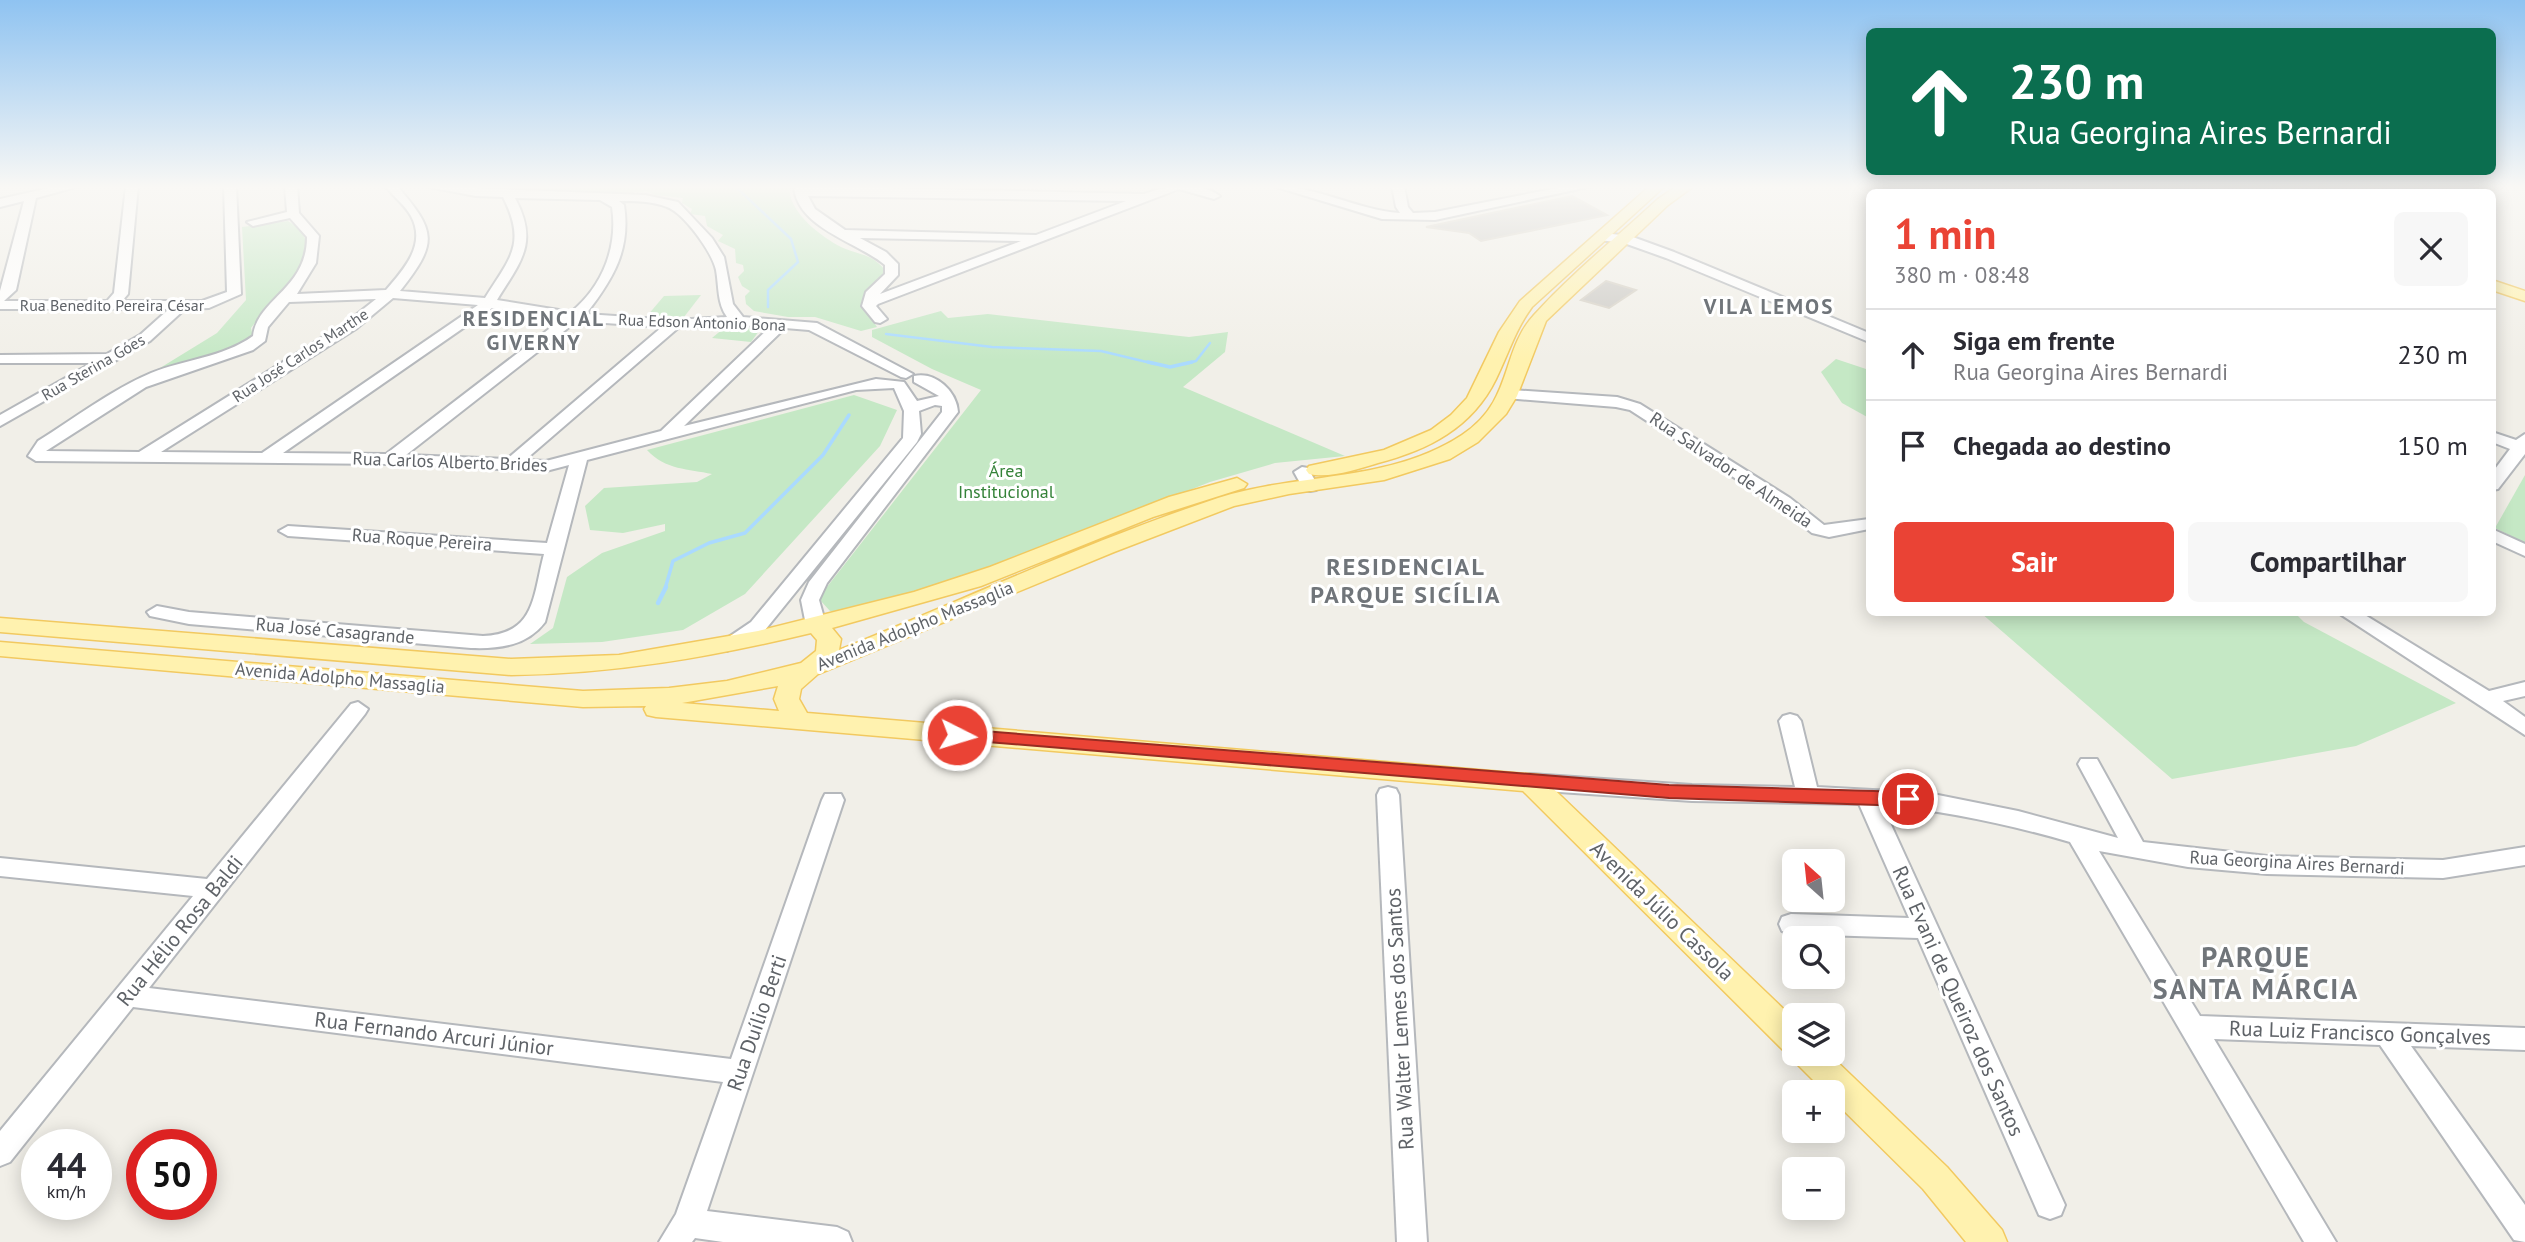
<!DOCTYPE html>
<html lang="pt">
<head>
<meta charset="utf-8">
<style>
  body { margin:0; font-family:"PT Sans",sans-serif; background:#f7f7f7; color:#2b2b33; height:100vh; display:flex; flex-direction:column; font-size:26px; white-space:nowrap }
  * { box-sizing:border-box; margin:0 }
  p { font-size:23px; color:#7c7c81 }
  .icon { flex:none; width:38px; height:38px; fill:none; stroke:currentColor; stroke-width:2; stroke-linecap:round; stroke-linejoin:round }
  .map { position:relative; flex:1; overflow:hidden }
  .panel { position:absolute; left:1866px; top:189px; width:630px; height:427px; display:flex; flex-direction:column; background:#fff; border-radius:10px; box-shadow:0 4px 18px #0003 }
  .panel>* { flex:none }
  .top-card { position:absolute; left:1866px; top:28px; width:630px; height:147px; border-radius:10px; box-shadow:0 4px 18px #0003; background:#0b6e4f; color:#fff; overflow:hidden }
  .needle { width:46px; rotate:333deg }
  .fabs { position:absolute; left:1782px; top:849px; display:grid; gap:14px }
  .fabs a { display:grid; place-items:center; width:63px; height:63px; border-radius:10px; background:#fff; box-shadow:0 4px 18px #0003; font-size:35px }
  .speed { position:absolute; left:21px; top:1129px; display:flex; gap:14px; font-size:35px; font-weight:700; text-align:center }
  .speed>* { display:grid; place-content:center; width:91px; height:91px; border-radius:50%; background:#fff; box-shadow:0 4px 18px #0003; line-height:1 }
  .speed small { font-size:18px; font-weight:400 }
  .speed .limit { border:10px solid #d22; background:#fff; color:#111 }
  .pin { position:absolute; display:grid; place-items:center; width:60px; height:60px; color:#fff; margin:-30px; border:4px solid #fff; border-radius:50%; box-shadow:0 2px 7px #0007 }
  .me { position:absolute; width:77px; margin:-38px; rotate:95deg; stroke-linejoin:round; filter:drop-shadow(0 0 5px #0008) }
  .turn { display:flex; align-items:center; gap:24px; height:147px; padding:0 28px; font-size:32px }
  .turn .icon { width:91px; height:91px; stroke-width:2.5 }
  .turn b { display:block; font-size:49px; line-height:60px }
  .round { display:grid; place-items:center; flex:none; width:74px; height:74px; border-radius:10px; background:#f7f7f7 }
  .head { display:flex; align-items:center; justify-content:space-between; height:119px; padding:0 28px }
  h1 { font-size:42px; font-weight:700; line-height:52px; color:#ea4335 }
  .primary-button { display:flex; gap:14px; margin-top:auto; padding:14px 28px }
  .primary-button a { flex:1; height:80px; border-radius:10px; background:#ea4335; color:#fff; font-size:28px; font-weight:700; line-height:80px; text-align:center }
  .primary-button a+a { background:#f7f7f7; color:#2b2b33 }
  ul { padding:0; list-style:none }
  li { display:flex; align-items:center; gap:21px; height:91px; padding:0 28px; border-top:2px solid #e1e1e2 }
  li div { flex:1 }
  li b { display:block; font-size:26px }
  li em { font-style:normal }
  .map>svg:first-child { display:block }
  .green { fill:#c5e8c5 }
  .lines { fill:none; stroke-linecap:round; stroke-linejoin:round }
  .stream-far2 { stroke:#aadaff; stroke-width:2.5 }
  .stream-far1 { stroke:#aadaff; stroke-width:3.5 }
  .stream { stroke:#aadaff; stroke-width:4.5 }
  .building { fill:#cccac5; stroke:#d6d1c6; stroke-width:2 }
  .minor-casing { stroke:#b5b8bc; stroke-width:4 }
  .major-casing { stroke:#f2c960; stroke-width:3 }
  .minor { fill:#fff; fill-rule:evenodd }
  .major { fill:#fff2af; fill-rule:evenodd }
  .route { fill:#ea4335; stroke:#982c22; stroke-width:2 }
  .labels { text-anchor:middle; stroke-width:6; stroke-linejoin:round; paint-order:stroke }
  .far-street-label { font-size:16px; fill:#5f6368; stroke:#fff }
  .street-label { font-size:18px; fill:#5f6368; stroke:#fff }
  .park-label { font-size:18px; fill:#348238; stroke:#fff }
  .far-district-label { font-size:21px; font-weight:bold; letter-spacing:2px; fill:#70757a; stroke:#fff }
  .near-street-label { font-size:21px; fill:#5f6368; stroke:#fff }
  .district-label { font-size:24px; font-weight:bold; letter-spacing:2px; fill:#70757a; stroke:#fff }
  .near-district-label { font-size:28px; font-weight:bold; letter-spacing:2px; fill:#70757a; stroke:#fff }
</style>
</head>
<body>
<div class="map">
<svg width="2525" height="1242" viewBox="0 0 2525 1242">
  <rect width="100%" height="100%" fill="#f1efe8"/>
  <!-- green -->
  <g class="green">
    <path d="M465,186H790C786,210 821,237 841,247C858,255 871,253 884,269C882,285 865,289 861,304L877,327L861,331L815,317H788L754,311L746,304L745,296L750,291L742,286L738,277L744,271L743,265L736,263L735,249L718,241L723,235L707,226L705,216L690,214L692,209L682,203L683,198L655,195L647,191L610,194Z"/>
    <path d="M288,221C340,250 269,303 251,328L253,336L246,345L147,376L217,333L246,300L242,227Z"/>
    <polygon points="701,295 684,317 647,316 664,296"/>
    <polygon points="941,311 948,318 988,314 1189,337 1228,332 1225,352 1183,387 1345,456 1275,463 1210,482 983,572 845,614 830,611 820,600 823,592 981,390 932,369 872,337 872,330"/>
    <polygon points="746,327 759,331 751,342 712,338 724,328"/>
    <polygon points="1836,359 1869,370 1869,418 1842,403 1821,372"/>
    <path d="M854,395L897,410L880,446L745,594L683,630L602,642L530,644L553,628L567,577L602,553L665,531V524L623,533L590,530L585,506L604,488L697,482L712,474C689,469 665,470 647,450Z"/>
    <polygon points="2525,475 2525,543 2495,528"/>
    <polygon points="1981,613 2295,613 2304,622 2456,703 2356,746 2172,779"/>
  </g>
  <g class="lines">
    <!-- stream-far2 -->
    <g class="stream-far2">
      <polyline points="735,186 791,239 798,262 768,290 768,307"/>
      <polyline points="886,334 992,347 1101,351 1155,364"/>
      <polyline points="1185,364 1196,361 1210,343"/>
    </g>
    <!-- stream-far1 -->
    <g class="stream-far1">
      <polyline points="1148,362 1170,367 1192,362"/>
      <polyline points="665,589 673,561 709,543 745,533 823,455 849,415"/>
    </g>
    <!-- stream -->
    <polyline class="stream" points="658,603 666,587"/>
  </g>
  <!-- building -->
  <g class="building">
    <polygon points="1572,196 1607,215 1481,241 1469,233 1426,227"/>
    <polygon points="1606,281 1636,290 1609,308 1581,300"/>
  </g>
  <g class="lines">
    <defs>
      <g id="minor">
        <polygon points="58,186 80,186 36,198 16,290 4,301 107,301 114,293 126,186 138,186 128,294 122,301 202,301 227,292 224,186 236,186 241,294 209,308 185,309 150,341 0,426 0,415 92,363 0,363 0,355 107,354 140,335 169,309 0,309 0,291 24,201 0,207 0,199"/>
        <path d="M285,186H297L299,213L319,236L316,263L297,294L386,290C403,270 427,245 411,216C405,205 393,196 385,186H397C437,232 438,243 400,291L485,298C510,258 527,244 503,197L476,196L423,186L645,195L678,202L712,238L724,257L733,304L743,317L817,323L913,374L906,378L901,377L809,330L785,328L684,426L876,379L904,382L917,401L939,396L914,382V376C936,371 957,392 958,412L827,583L819,600L826,625L816,631L806,625L801,600L809,582L942,412V406L935,405L919,411L921,434L917,442L765,630L727,651L717,645L751,622L903,438L904,411L894,388L856,390L587,460L545,622C527,646 499,649 471,648L189,624L150,616L147,612L157,606L189,612L483,636C536,634 533,595 544,554L288,536L279,531L288,526L547,543L569,465L546,471L390,464L36,461L28,456L38,441C75,418 111,390 151,373C185,359 222,358 253,336C257,299 307,289 307,237L290,218L253,226L247,222L287,212ZM515,198L600,200L612,207C618,246 603,286 571,312L497,300C521,261 539,243 515,198ZM619,201C635,201 652,201 667,207C684,213 712,252 716,270C719,287 717,303 727,317L674,320L586,314C613,279 631,250 624,205ZM393,298L478,305L262,453L161,452L357,328ZM376,299L347,322L139,452L46,451L146,387L253,350L265,341L268,327L289,302ZM492,308L562,319L386,454L283,453ZM577,321L662,327L507,459L406,455ZM739,325L770,327L661,431L546,461L525,460L678,328Z"/>
        <path d="M794,186L1144,194C1167,186 1198,180 1220,196L1214,199L1179,189L878,304L876,306L887,319L880,323L875,322L862,306L866,292L885,274V265C858,242 796,228 794,186ZM808,196L1126,201L1036,235L845,230L815,209ZM860,238L1021,241L880,294L898,275V264L886,252Z"/>
        <path d="M1273,186C1317,186 1357,210 1400,213L1396,207L1392,186H1404L1408,207L1413,213L1435,212L1568,186H1593L1435,220L1382,219Z"/>
        <polygon points="2283,186 2295,186 2291,192 2281,192"/>
        <polygon points="1603,233 1630,236 1674,252 1869,333 1869,342 1666,258 1624,243 1599,240 1597,237"/>
        <polygon points="1511,390 1617,397 1640,404 1790,498 1824,525 1869,519 1869,529 1829,537 1812,533 1778,506 1630,410 1616,407 1506,398 1506,392"/>
        <polygon points="2492,432 2516,440 2525,434 2525,454 2498,489 2492,490 2492,473 2510,449 2492,442"/>
        <polygon points="1302,467 1308,468 1318,486 1316,490 1310,491 1304,490 1294,472"/>
        <polygon points="2492,529 2525,544 2525,556 2492,541"/>
        <polygon points="2337,612 2360,612 2489,691 2525,682 2525,696 2503,701 2525,717 2525,735"/>
        <polygon points="358,702 368,709 365,714 149,988 731,1059 822,800 825,794 841,794 844,800 707,1211 837,1227 848,1232 852,1242 723,1242 695,1238 692,1242 659,1242 676,1214 723,1082 133,1007 10,1162 0,1166 0,1131 193,896 0,876 0,858 207,879 351,704"/>
        <path d="M1790,714L1797,716L1801,721L1817,787L1928,793L2018,811L2118,838L2078,764L2081,759H2097L2143,842L2267,856L2443,860L2525,847V865L2443,878L2267,874L2188,867L2099,851L2200,1016L2525,1028V1050L2411,1046L2525,1205V1242L2514,1240L2380,1045L2214,1039L2336,1242H2304L2070,842C2008,824 1946,811 1882,805L2065,1205L2061,1215L2050,1219L2039,1215L1918,938L1791,934L1782,931L1779,924L1782,917L1791,914L1909,918L1859,804L1692,801L1530,790L1522,788L1519,782L1522,776L1530,774L1692,785L1795,787L1779,721L1783,716Z"/>
        <polygon points="1388,787 1396,789 1399,795 1427,1242 1397,1242 1377,795 1380,789"/>
      </g>
      <g id="major">
        <path d="M1650,186H1665L1532,307C1515,330 1508,355 1496,379C1472,428 1428,450 1378,463C1358,469 1329,479 1309,474L1306,470L1309,466L1384,450L1431,430L1451,415L1467,398L1499,332L1520,301Z"/>
        <path d="M1677,186H1694L1668,205L1546,321L1517,396L1506,414L1478,442L1450,459L1384,480L1289,494L1234,506L1114,552L818,674L801,689L799,699L807,713L1539,775L1794,1019V1054H1829L1947,1167L2002,1230L2007,1242H1966L1923,1189L1832,1099V1092H1825L1797,1064L1793,1053L1783,1050L1523,791L656,717L647,715L644,709L646,706L583,707L0,656V642L583,691L669,688L727,681L801,663L816,651L817,640L811,633C711,657 614,674 511,675L0,632V618L511,659L619,655L758,631L914,592L990,567L1169,497L1237,478L1247,484L1244,488L1153,517L981,586L832,628L841,639L839,650C965,599 1089,541 1218,498C1299,472 1389,483 1462,435C1514,401 1500,352 1534,315C1572,273 1617,237 1658,199ZM778,686L774,699L779,711L682,703Z"/>
        <polygon points="2082,186 2136,186 2151,192 2100,192"/>
        <polygon points="2492,280 2525,291 2525,301 2492,290"/>
      </g>
    </defs>
    <!-- minor casing -->
    <use href="#minor" class="minor-casing"/>
    <!-- major casing -->
    <use href="#major" class="major-casing"/>
    <!-- minor -->
    <use href="#minor" class="minor"/>
    <!-- major -->
    <use href="#major" class="major"/>
  </g>
  <!-- sky -->
  <linearGradient id="sky" x2="0" y2="1"><stop stop-color="#8fc3f1"/><stop offset="0.52" stop-color="#f9f8f5"/><stop offset="1" stop-color="#f9f8f5" stop-opacity="0"/></linearGradient>
  <rect width="2525" height="360" fill="url(#sky)"/>
  <!-- route -->
  <polygon class="route" points="957,729 1669,785 1908,792 1917,799 1908,806 1669,798 951,739 949,735 951,730"/>
  <g class="labels">
    <!-- far-street labels -->
    <g class="far-street-label">
      <text x="112" y="311">Rua Benedito Pereira César</text>
      <text transform="translate(702 322) rotate(2)" y="6">Rua Edson Antonio Bona</text>
      <text transform="translate(300 355) rotate(-33)" y="6">Rua José Carlos Marthe</text>
      <text transform="translate(93 367) rotate(-30)" y="6">Rua Sterina Góes</text>
    </g>
    <!-- street labels -->
    <g class="street-label">
      <text transform="translate(450 462) rotate(2)" y="6">Rua Carlos Alberto Brides</text>
      <text transform="translate(1731 470) rotate(34)" y="6">Rua Salvador de Almeida</text>
      <text transform="translate(422 540) rotate(4)" y="6">Rua Roque Pereira</text>
      <text transform="translate(915 626) rotate(-22)" y="6">Avenida Adolpho Massaglia</text>
      <text transform="translate(335 631) rotate(5)" y="6">Rua José Casagrande</text>
      <text transform="translate(340 678) rotate(5)" y="6">Avenida Adolpho Massaglia</text>
      <text transform="translate(2297 863) rotate(3)" y="6">Rua Georgina Aires Bernardi</text>
    </g>
    <!-- park labels -->
    <g class="park-label">
      <text x="1006" y="477">Área<tspan x="1006" dy="21">Institucional</tspan></text>
    </g>
    <!-- far-district labels -->
    <g class="far-district-label">
      <text x="1769" y="314">VILA LEMOS</text>
      <text x="534" y="326">RESIDENCIAL<tspan x="534" dy="24">GIVERNY</tspan></text>
    </g>
    <!-- near-street labels -->
    <g class="near-street-label">
      <text transform="translate(1662 911) rotate(44)" y="7">Avenida Júlio Cassola</text>
      <text transform="translate(180 931) rotate(-51)" y="7">Rua Hélio Rosa Baldi</text>
      <text transform="translate(1958 1001) rotate(66)" y="7">Rua Evani de Queiroz dos Santos</text>
      <text transform="translate(1400 1019) rotate(-93)" y="7">Rua Walter Lemes dos Santos</text>
      <text transform="translate(757 1023) rotate(-71)" y="7">Rua Duílio Berti</text>
      <text transform="translate(2360 1033) rotate(2)" y="7">Rua Luiz Francisco Gonçalves</text>
      <text transform="translate(434 1034) rotate(7)" y="7">Rua Fernando Arcuri Júnior</text>
    </g>
    <!-- district labels -->
    <g class="district-label">
      <text x="1406" y="575">RESIDENCIAL<tspan x="1406" dy="28">PARQUE SICÍLIA</tspan></text>
    </g>
    <!-- near-district labels -->
    <g class="near-district-label">
      <text x="2256" y="967">PARQUE<tspan x="2256" dy="32">SANTA MÁRCIA</tspan></text>
    </g>
  </g>
</svg>
<div class="fabs">
<a><svg class="needle" viewBox="-14 -14 28 28"><path d="M0-13l5 13h-10z" fill="#e53935"/><path d="M0 13l5-13h-10z" fill="#7c7c81"/></svg></a>
<a><svg class="icon" aria-label="search" viewBox="0 0 24 24"><circle cx="10" cy="10" r="6"/><path d="M15 15l6 6"/></svg></a>
<a><svg class="icon" aria-label="layers" viewBox="0 0 24 24"><path d="M12 4l9 5-9 5-9-5zM3 14l9 5 9-5"/></svg></a>
<a>+</a>
<a>−</a>
</div>
<div class="speed"><div>44<small>km/h</small></div><div class="limit">50</div></div>
<div class="pin" style="left:1908px;top:799px;background:#d93025"><svg class="icon" aria-label="arrive" viewBox="0 0 24 24"><path d="M6 21V4h12l-3 4 3 4H6"/></svg></div>
<svg class="me" style="left:957px;top:735px" viewBox="-20 -20 40 40"><circle r="17" fill="#ea4335" stroke="#fff" stroke-width="3"/><path d="M0-11L8 9 0 5-8 9z" fill="#fff"/></svg>
<div class="top-card">
<div class="turn"><svg class="icon" aria-label="ahead" viewBox="0 0 24 24"><path d="M12 20V5M6 11l6-6 6 6"/></svg><div><b>230 m</b>Rua Georgina Aires Bernardi</div></div>
</div>
<section class="panel">
<div class="head"><div><h1>1 min</h1><p>380 m · 08:48</p></div><a class="round"><svg class="icon" aria-label="close" viewBox="0 0 24 24"><path d="M6 6l12 12M18 6L6 18"/></svg></a></div>
<ul>
<li><svg class="icon" aria-label="ahead" viewBox="0 0 24 24"><path d="M12 20V5M6 11l6-6 6 6"/></svg><div><b>Siga em frente</b><p>Rua Georgina Aires Bernardi</p></div><em>230 m</em></li>
<li><svg class="icon" aria-label="arrive" viewBox="0 0 24 24"><path d="M6 21V4h12l-3 4 3 4H6"/></svg><div><b>Chegada ao destino</b></div><em>150 m</em></li>
</ul>
<div class="primary-button"><a>Sair</a><a>Compartilhar</a></div>
</section>
</div>
</body>
</html>
